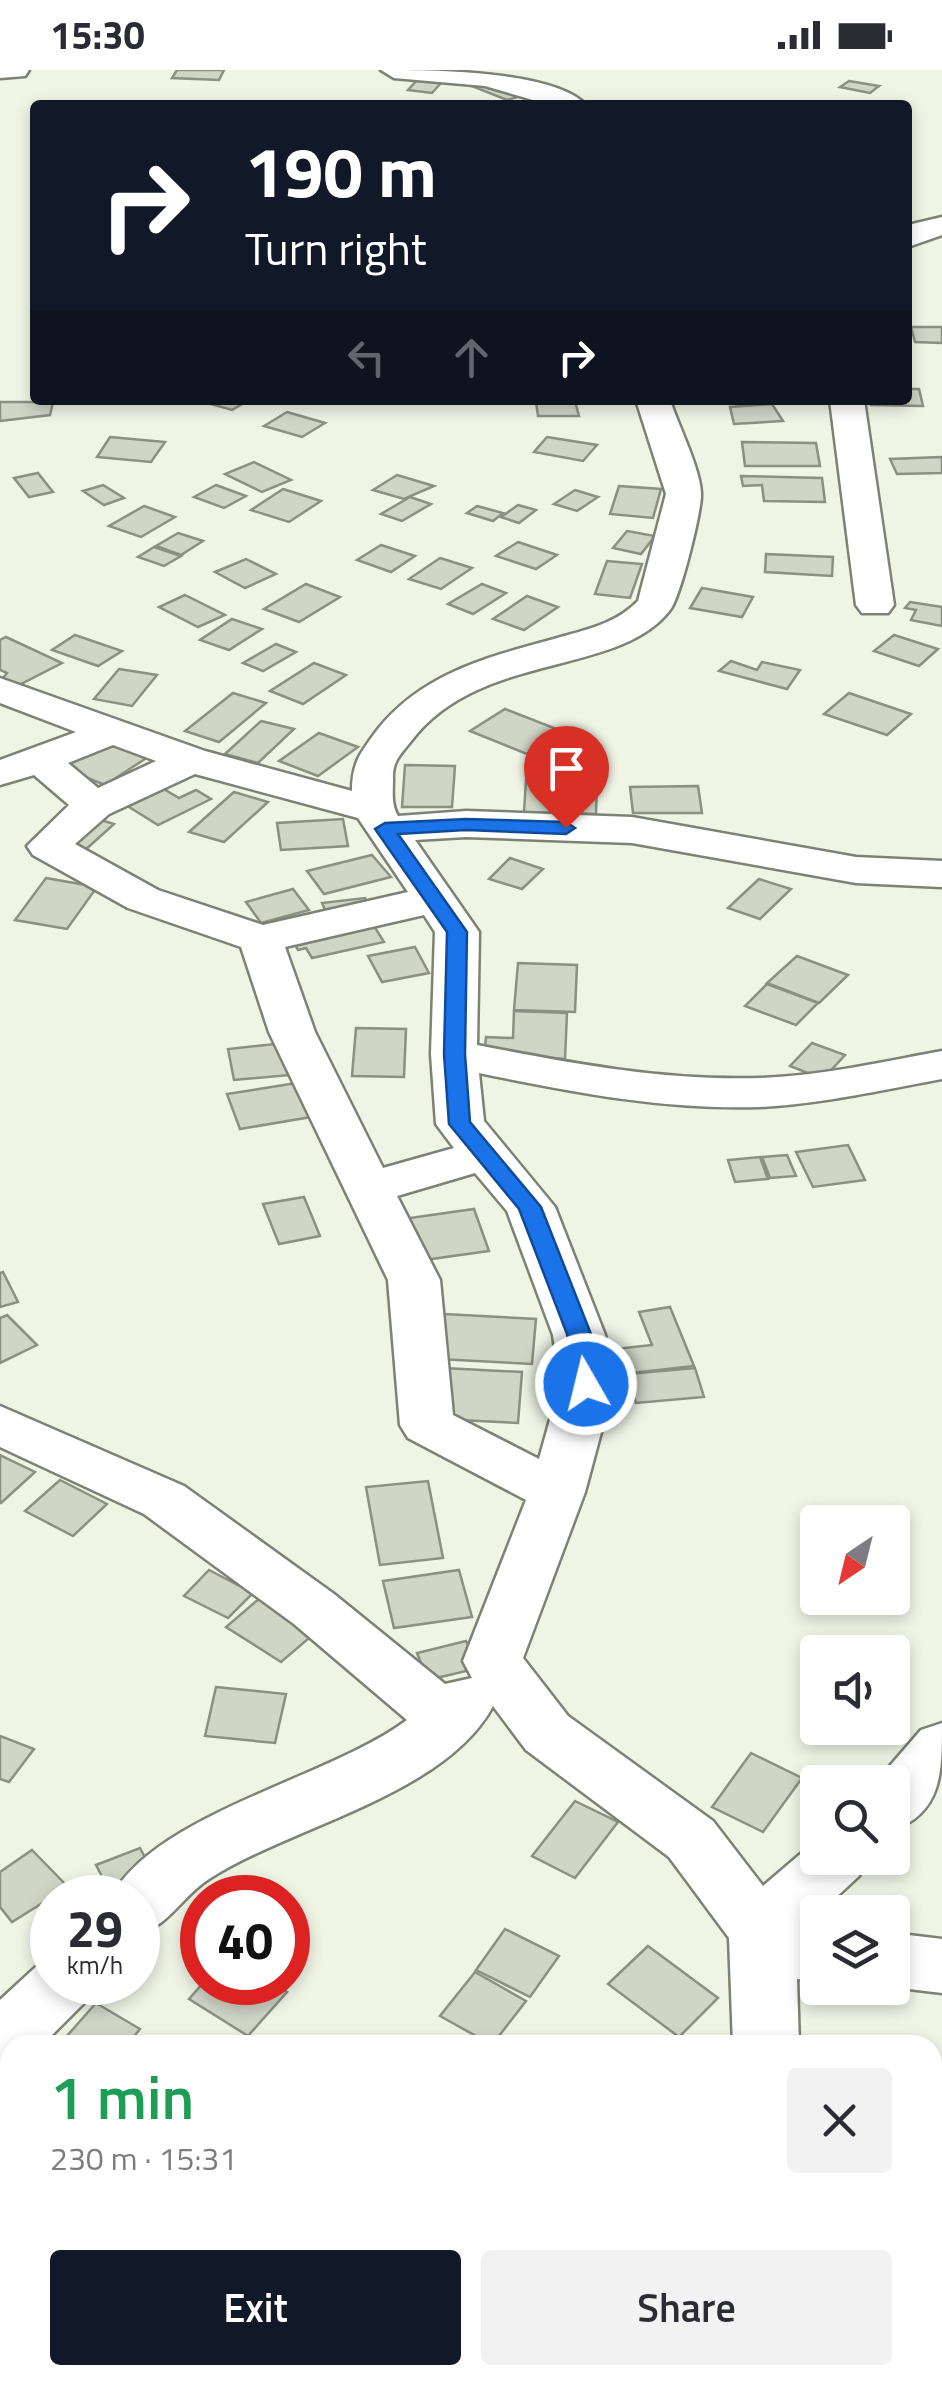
<!DOCTYPE html>
<html lang="en">
<head>
<meta charset="utf-8">
<style>
  body { margin:0; font-family:"Titillium Web",sans-serif; background:#f2f2f3; color:#2b2b33; height:100vh; display:flex; flex-direction:column; font-size:38px; white-space:nowrap }
  * { box-sizing:border-box; margin:0 }
  p { font-size:32px; color:#7c7c81 }
  .icon { flex:none; width:55px; height:55px; fill:none; stroke:currentColor; stroke-width:2; stroke-linecap:round; stroke-linejoin:round }
  .map { position:relative; flex:1; overflow:hidden }
  .details { position:absolute; left:0px; top:1965px; width:942px; height:350px; display:flex; flex-direction:column; background:#fff; border-radius:30px 30px 0 0; box-shadow:0 5px 15px #0003 }
  .details>* { flex:none }
  .hud { position:absolute; left:30px; top:30px; width:882px; height:305px; border-radius:10px; box-shadow:0 5px 15px #0003; background:#111827; color:#fff; overflow:hidden }
  .needle { width:65px; rotate:215deg }
  .buttons { position:absolute; left:800px; top:1435px; display:grid; gap:20px }
  .buttons a { display:grid; place-items:center; width:110px; height:110px; border-radius:10px; background:#fff; box-shadow:0 5px 15px #0003; font-size:50px }
  .speed { position:absolute; left:30px; top:1805px; display:flex; gap:20px; font-size:50px; font-weight:700; text-align:center }
  .speed>* { display:grid; place-content:center; width:130px; height:130px; border-radius:50%; background:#fff; box-shadow:0 5px 15px #0003; line-height:1 }
  .speed small { font-size:25px; font-weight:400 }
  .speed .limit { border:15px solid #d22; background:#fff; color:#111 }
  .pin { position:absolute; display:grid; place-items:center; width:85px; height:85px; color:#fff; margin:-102px -42px; border-radius:50% 50% 50% 0; rotate:-45deg; box-shadow:0 0 10px #0007 }
  .pin .icon { rotate:45deg }
  .me { position:absolute; width:110px; margin:-55px; rotate:352deg; stroke-linejoin:round; filter:drop-shadow(0 0 8px #0008) }
  .turn { display:flex; align-items:center; gap:35px; height:210px; padding:0 50px; font-size:45px }
  .turn .icon { width:130px; height:130px; stroke-width:2.5 }
  .turn b { display:block; font-size:70px; line-height:85px }
  .lanes { display:flex; align-items:center; height:95px; padding:0 50px; background:#0003; justify-content:center; gap:50px; direction:ltr }
  .lanes .off { opacity:.35 }
  .round { display:grid; place-items:center; flex:none; width:105px; height:105px; border-radius:10px; background:#f2f2f3 }
  .summary { display:flex; align-items:center; justify-content:space-between; height:170px; padding:0 50px }
  h1 { font-size:60px; font-weight:600; line-height:75px; color:#1e9e55 }
  .button { display:flex; gap:20px; margin-top:auto; padding:20px 50px }
  .button a { flex:1; height:115px; border-radius:10px; background:#111827; color:#fff; font-size:40px; font-weight:600; line-height:115px; text-align:center }
  .button a+a { background:#f2f2f3; color:#2b2b33 }
  .status { display:flex; justify-content:space-between; align-items:center; height:70px; padding:0 50px; background:#fff; direction:ltr }
  .status svg { height:28px; fill:currentColor }
  .map>svg:first-child { display:block }
  .building { fill:#d0d5c6; stroke:#8b9082; stroke-width:2.5 }
  .lines { fill:none; stroke-linecap:round; stroke-linejoin:round }
  .minor-casing { stroke:#7e8275; stroke-width:5 }
  .minor { fill:#fff; fill-rule:evenodd }
  .route { fill:#1a73e8; stroke:#114b97; stroke-width:2.5 }
</style>
</head>
<body>
<div class="status"><b>15:30</b><svg viewBox="0 0 49 12"><path d="M0 12V9h3v3zM5 12V6h3v6zM10 12V3h3v9zM15 12V0h3v12zM26 1h20v11H26zM47 4h2v5h-2z"/></svg></div>
<div class="map">
<svg width="942" height="2315" viewBox="0 0 942 2315">
  <rect width="100%" height="100%" fill="#eff4e5"/>
  <!-- building -->
  <g class="building">
    <polygon points="177,0 224,0 219,10 172,8"/>
    <polygon points="417,10 441,13 432,23 408,20"/>
    <polygon points="494,11 528,24 507,30 474,17"/>
    <polygon points="849,11 879,16 870,23 840,17"/>
    <polygon points="911,257 942,257 942,273 915,272"/>
    <polygon points="908,319 919,319 923,336 871,335 870,330 908,330"/>
    <polygon points="213,330 249,330 232,340 207,333"/>
    <polygon points="537,330 575,331 579,346 538,346 536,332 544,332"/>
    <polygon points="0,332 53,332 50,345 0,351"/>
    <polygon points="772,334 783,351 734,354 730,337"/>
    <polygon points="287,342 325,353 302,367 264,356"/>
    <polygon points="110,367 165,372 151,392 97,387"/>
    <polygon points="547,367 597,375 583,391 534,382"/>
    <polygon points="742,372 816,373 820,396 745,396"/>
    <polygon points="942,387 942,403 897,404 890,389"/>
    <polygon points="254,392 291,410 262,422 225,404"/>
    <polygon points="38,403 53,422 29,427 14,408"/>
    <polygon points="397,405 434,416 404,429 373,420"/>
    <polygon points="741,406 822,408 825,432 764,431 762,415 743,416"/>
    <polygon points="103,415 124,428 104,435 83,421"/>
    <polygon points="216,415 246,426 224,438 194,427"/>
    <polygon points="619,416 661,419 653,448 610,444"/>
    <polygon points="283,419 321,431 289,452 251,440"/>
    <polygon points="575,420 598,427 577,441 554,434"/>
    <polygon points="410,427 431,434 402,451 381,444"/>
    <polygon points="518,435 536,440 519,453 501,447"/>
    <polygon points="144,436 175,447 141,467 109,456"/>
    <polygon points="477,436 503,443 493,451 467,443"/>
    <polygon points="627,461 655,466 641,484 613,478"/>
    <polygon points="178,463 203,471 181,485 156,476"/>
    <polygon points="518,472 557,485 536,499 496,486"/>
    <polygon points="381,475 415,486 391,502 357,490"/>
    <polygon points="154,477 181,486 164,496 138,487"/>
    <polygon points="766,484 833,487 832,506 765,502"/>
    <polygon points="440,488 472,498 441,519 409,509"/>
    <polygon points="246,489 276,504 245,518 215,502"/>
    <polygon points="607,491 642,494 630,528 595,524"/>
    <polygon points="306,514 340,527 299,552 264,539"/>
    <polygon points="482,514 506,523 473,544 448,534"/>
    <polygon points="702,518 753,527 742,547 690,538"/>
    <polygon points="185,525 225,545 198,557 159,537"/>
    <polygon points="527,526 558,537 524,560 493,549"/>
    <polygon points="910,532 942,537 942,556 911,550 916,540 905,538"/>
    <polygon points="232,549 262,559 229,580 200,570"/>
    <polygon points="75,565 122,581 98,596 52,580"/>
    <polygon points="894,565 938,579 919,596 874,581"/>
    <polygon points="6,567 62,593 13,618 0,612 7,603 0,600 0,570"/>
    <polygon points="276,574 296,582 263,601 243,593"/>
    <polygon points="731,591 757,600 762,592 800,600 787,619 719,601"/>
    <polygon points="314,593 346,605 303,634 270,621"/>
    <polygon points="119,599 157,605 132,636 94,629"/>
    <polygon points="233,623 266,633 219,672 185,661"/>
    <polygon points="849,623 911,644 887,665 824,644"/>
    <polygon points="505,639 572,665 537,688 470,661"/>
    <polygon points="261,651 294,659 258,693 225,684"/>
    <polygon points="319,663 358,677 318,706 279,691"/>
    <polygon points="106,670 148,687 105,715 63,698"/>
    <polygon points="560,676 585,685 565,701 539,691"/>
    <polygon points="405,695 455,696 452,737 402,737"/>
    <polygon points="526,710 597,712 596,744 524,742"/>
    <polygon points="157,715 179,728 196,720 211,729 158,755 121,732"/>
    <polygon points="698,716 702,743 633,743 630,717"/>
    <polygon points="234,722 268,732 224,772 189,762"/>
    <polygon points="88,746 114,754 84,781 58,773"/>
    <polygon points="343,749 348,776 281,780 277,753"/>
    <polygon points="372,785 391,807 324,824 307,801"/>
    <polygon points="510,788 543,799 522,819 489,809"/>
    <polygon points="46,808 97,817 67,859 15,850"/>
    <polygon points="759,809 791,819 760,849 728,838"/>
    <polygon points="293,819 309,840 261,853 246,832"/>
    <polygon points="365,828 369,837 326,842 322,833"/>
    <polygon points="369,848 384,872 312,888 306,878 298,880 290,865"/>
    <polygon points="415,877 429,903 382,912 368,886"/>
    <polygon points="797,886 848,905 819,933 767,913"/>
    <polygon points="518,893 577,895 575,942 514,940"/>
    <polygon points="767,914 818,933 796,955 745,936"/>
    <polygon points="514,941 567,943 565,989 484,986 486,967 513,968"/>
    <polygon points="356,958 406,959 404,1007 352,1006"/>
    <polygon points="294,972 301,1004 234,1010 228,979"/>
    <polygon points="812,973 845,985 823,1009 790,996"/>
    <polygon points="303,1012 317,1046 240,1059 227,1024"/>
    <polygon points="848,1075 865,1110 813,1117 796,1082"/>
    <polygon points="787,1085 796,1106 770,1108 762,1087"/>
    <polygon points="760,1087 768,1109 735,1112 728,1090"/>
    <polygon points="304,1127 320,1166 279,1174 263,1134"/>
    <polygon points="474,1139 489,1181 417,1191 403,1149"/>
    <polygon points="3,1202 18,1232 0,1237 0,1203"/>
    <polygon points="670,1237 694,1296 613,1305 606,1280 652,1275 639,1242"/>
    <polygon points="444,1244 536,1249 532,1294 439,1289"/>
    <polygon points="7,1245 37,1275 0,1293 0,1248"/>
    <polygon points="444,1298 522,1302 518,1353 438,1349"/>
    <polygon points="695,1298 704,1327 636,1333 628,1304"/>
    <polygon points="0,1385 35,1402 1,1433 0,1433"/>
    <polygon points="60,1410 107,1434 73,1466 25,1441"/>
    <polygon points="428,1411 443,1488 380,1495 366,1417"/>
    <polygon points="209,1500 253,1523 228,1548 184,1526"/>
    <polygon points="459,1500 472,1547 394,1558 383,1511"/>
    <polygon points="260,1528 315,1563 281,1592 226,1557"/>
    <polygon points="466,1571 479,1598 428,1610 417,1583"/>
    <polygon points="216,1617 286,1624 275,1673 205,1666"/>
    <polygon points="0,1666 34,1679 9,1712 0,1709"/>
    <polygon points="751,1683 802,1708 763,1762 712,1737"/>
    <polygon points="575,1731 618,1752 575,1808 532,1786"/>
    <polygon points="140,1778 154,1805 110,1822 96,1795"/>
    <polygon points="32,1780 68,1817 12,1852 0,1837 0,1802"/>
    <polygon points="505,1859 559,1886 530,1927 476,1900"/>
    <polygon points="648,1876 718,1928 679,1967 608,1914"/>
    <polygon points="475,1902 526,1931 492,1975 440,1946"/>
    <polygon points="204,1912 271,1912 287,1922 248,1966 189,1929"/>
    <polygon points="96,1933 140,1959 127,1975 59,1975"/>
    <polygon points="556,2305 661,2305 662,2315 556,2315"/>
  </g>
  <g class="lines">
    <defs>
      <g id="minor">
        <polygon points="0,0 29,0 25,6 0,8"/>
        <path d="M381,0C429,0 554,0 586,35H550L485,16L394,8Z"/>
        <polygon points="942,147 942,165 908,177 908,155"/>
        <path d="M636,330H670C678,355 700,398 701,423C702,440 680,528 670,540C619,607 480,581 412,670C401,684 392,691 393,709C393,722 391,735 398,746L466,741L632,747L856,787L942,791V817L856,813L632,773L466,767L415,770L479,862L477,975C570,993 664,1011 760,1008C821,1006 881,992 942,981V1009C882,1020 822,1034 760,1037C665,1040 571,1022 479,1003L484,1051L555,1137L605,1265L614,1314L585,1422L523,1588L568,1646L713,1751L763,1816L818,1769V1788H868L859,1806L805,1856L818,1857V1911L797,1909L799,1975H733L729,1868L669,1787L526,1680L493,1636C444,1726 293,1755 209,1809C181,1827 170,1855 138,1864V1828H111C154,1744 330,1708 407,1650L294,1554L144,1444L0,1377V1336L184,1416L334,1524L445,1614L472,1608L463,1591L526,1430L408,1368L400,1355L388,1210L269,962L241,877L128,838L33,785L27,776L69,735L34,705L0,715V690L76,662L0,633V608L205,681L352,721C352,692 361,682 378,659C423,603 488,587 554,569C585,560 616,554 638,531L666,424ZM113,675L156,691L98,718L68,693ZM195,704L358,748L408,822L263,855L158,820L75,774L109,744ZM424,845L435,862L431,984L436,1054L454,1078L383,1098L315,962L285,877ZM475,1103L507,1141L553,1265L560,1314L539,1389L453,1345L440,1210L397,1126Z"/>
        <polygon points="830,330 864,330 894,535 888,543 862,543 856,535"/>
        <path d="M942,1653C942,1704 942,1742 892,1761V1712H876L921,1660Z"/>
        <polygon points="892,1863 942,1869 942,1923 892,1917"/>
        <polygon points="52,1888 52,1912 95,1912 86,1931 42,1975 10,1975 10,2026 0,2030 0,1930 40,1893"/>
        <polygon points="799,2305 873,2305 878,2315 804,2315"/>
      </g>
    </defs>
    <!-- minor casing -->
    <use href="#minor" class="minor-casing"/>
    <!-- minor -->
    <use href="#minor" class="minor"/>
  </g>
  <!-- route -->
  <polygon class="route" points="466,749 566,752 575,758 566,764 466,760 398,764 467,862 465,984 470,1052 541,1137 591,1264 599,1314 586,1323 574,1314 567,1264 519,1139 449,1054 444,984 447,862 375,759 385,753"/>
</svg>
<div class="buttons">
<a><svg class="needle" viewBox="-14 -14 28 28"><path d="M0-13l5 13h-10z" fill="#e53935"/><path d="M0 13l5-13h-10z" fill="#7c7c81"/></svg></a>
<a><svg class="icon" aria-label="sound" viewBox="0 0 24 24"><path d="M4 9h4l5-4v14l-5-4H4zM17 9q2 3 0 6"/></svg></a>
<a><svg class="icon" aria-label="search" viewBox="0 0 24 24"><circle cx="10" cy="10" r="6"/><path d="M15 15l6 6"/></svg></a>
<a><svg class="icon" aria-label="layers" viewBox="0 0 24 24"><path d="M12 4l9 5-9 5-9-5zM3 14l9 5 9-5"/></svg></a>
</div>
<div class="speed"><div>29<small>km/h</small></div><div class="limit">40</div></div>
<div class="pin" style="left:566px;top:758px;background:#d93025"><svg class="icon" aria-label="arrive" viewBox="0 0 24 24"><path d="M6 21V4h12l-3 4 3 4H6"/></svg></div>
<svg class="me" style="left:586px;top:1314px" viewBox="-20 -20 40 40"><circle r="17" fill="#1a73e8" stroke="#fff" stroke-width="3"/><path d="M0-11L8 9 0 5-8 9z" fill="#fff"/></svg>
<div class="hud">
<div class="turn"><svg class="icon" aria-label="right" viewBox="0 0 24 24"><path d="M7 20v-9h11M14 6l5 5-5 5"/></svg><div><b>190 m</b>Turn right</div></div>
<div class="lanes"><svg class="icon off" aria-label="left" viewBox="0 0 24 24"><path d="M17 20v-9H6M10 6l-5 5 5 5"/></svg><svg class="icon off" aria-label="ahead" viewBox="0 0 24 24"><path d="M12 20V5M6 11l6-6 6 6"/></svg><svg class="icon" aria-label="right" viewBox="0 0 24 24"><path d="M7 20v-9h11M14 6l5 5-5 5"/></svg></div>
</div>
<section class="details">
<div class="summary"><div><h1>1 min</h1><p>230 m · 15:31</p></div><a class="round"><svg class="icon" aria-label="close" viewBox="0 0 24 24"><path d="M6 6l12 12M18 6L6 18"/></svg></a></div>
<div class="button"><a>Exit</a><a>Share</a></div>
</section>
</div>
</body>
</html>
